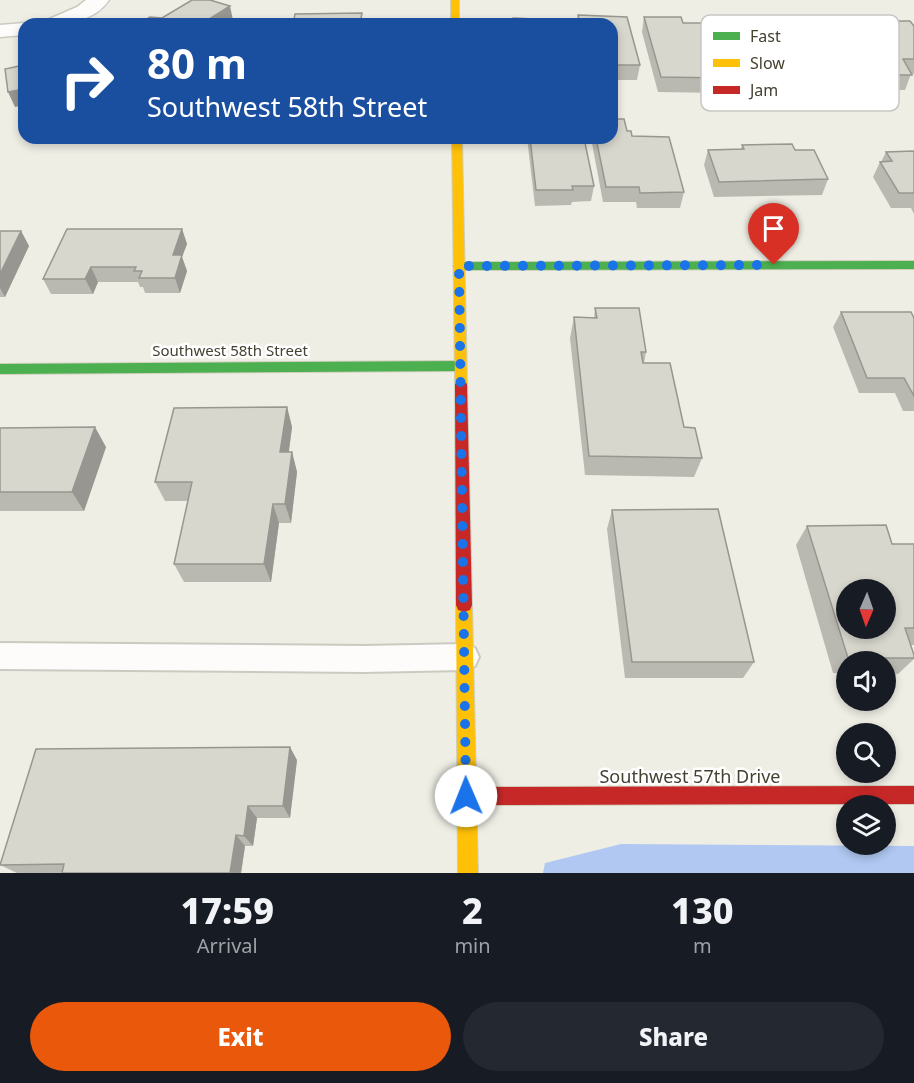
<!DOCTYPE html>
<html lang="en">
<head>
<meta charset="utf-8">
<style>
  body { margin:0; font-family:"Noto Sans",sans-serif; background:#242831; color:#f1f3f6; height:100vh; display:flex; flex-direction:column; font-size:22px; white-space:nowrap }
  * { box-sizing:border-box; margin:0 }
  p { font-size:20px; color:#9ea1a6 }
  .icon { flex:none; width:33px; height:33px; fill:none; stroke:currentColor; stroke-width:2; stroke-linecap:round; stroke-linejoin:round }
  .map { position:relative; height:873px; overflow:hidden }
  .side { display:flex; flex-direction:column; background:#171b24; flex:1 }
  .side>* { flex:none }
  .banner { position:absolute; left:18px; top:18px; width:600px; height:126px; border-radius:18px; box-shadow:0 3px 9px #0003; background:#1a4fa0; color:#fff; overflow:hidden }
  .needle { width:39px; rotate:182deg }
  .buttons { position:absolute; left:836px; top:579px; display:grid; gap:12px }
  .buttons a { display:grid; place-items:center; width:60px; height:60px; border-radius:50%; background:#171b24; box-shadow:0 3px 9px #0003; font-size:30px }
  .pin { position:absolute; display:grid; place-items:center; width:51px; height:51px; color:#fff; margin:-62px -26px; border-radius:50% 50% 50% 0; rotate:-45deg; box-shadow:0 0 6px #0007 }
  .pin .icon { rotate:45deg }
  .me { position:absolute; width:66px; margin:-33px; rotate:359deg; stroke-linejoin:round; filter:drop-shadow(0 0 4px #0008) }
  .turn { display:flex; align-items:center; gap:21px; height:126px; padding:0 30px; font-size:27px }
  .turn .icon { width:78px; height:78px; stroke-width:2.5 }
  .turn b { display:block; font-size:42px; line-height:51px }
  .eta { display:flex; justify-content:space-evenly; align-items:center; height:102px; text-align:center }
  .eta b { font-size:36px; font-weight:800; line-height:42px }
  .action { display:flex; gap:12px; margin-top:auto; padding:12px 30px }
  .action a { flex:1; height:69px; border-radius:36px; background:#ea580c; color:#fff; font-size:24px; font-weight:800; line-height:69px; text-align:center }
  .action a+a { background:#242831; color:#f1f3f6 }
  .map>svg:first-child { display:block }
  .water { fill:#b0c8f2 }
  .lines { fill:none; stroke-linecap:round; stroke-linejoin:round }
  .lane-casing { stroke:#cbcac1; stroke-width:4 }
  .street-casing { stroke:#cbcac1; stroke-width:3 }
  .fast-casing { stroke:#d0cfbd; stroke-width:2 }
  .slow-casing { stroke:#d0cfbd; stroke-width:2 }
  .jam-casing { stroke:#d0cfbd; stroke-width:2 }
  .lane { fill:#fdfcfb; fill-rule:evenodd }
  .street { fill:#fdfcfb; fill-rule:evenodd }
  .fast { fill:#4caf50; fill-rule:evenodd }
  .slow { fill:#ffc107; fill-rule:evenodd }
  .jam { fill:#c62828; fill-rule:evenodd }
  .wall { fill:#bab9b1 }
  .shaded-wall { fill:#979690 }
  .building { fill:#d8d7ce; stroke:#979690; stroke-width:1.5; fill-rule:evenodd }
  .route { stroke:#1a73e8; stroke-width:10; stroke-dasharray:0 18 }
  .labels { text-anchor:middle; stroke-width:5; stroke-linejoin:round; paint-order:stroke }
  .street-label { font-size:15px; fill:#454232; stroke:#fff }
  .near-street-label { font-size:18px; fill:#454232; stroke:#fff }
  .key { fill:#fff; stroke:#c7c6c2; stroke-width:1.5 }
  .key-label { font-size:16px; fill:#454232 }
</style>
</head>
<body>
<div class="map">
<svg width="914" height="873" viewBox="0 0 914 873">
  <rect width="100%" height="100%" fill="#efeee5"/>
  <!-- water -->
  <polygon class="water" points="621,844 914,846 914,873 543,873 545,863"/>
  <g class="lines">
    <defs>
      <polygon id="lane" points="0,643 364,646 465,644 475,648 479,657 475,666 465,670 364,672 0,669"/>
      <g id="street">
        <path d="M86,0H109C94,22 67,24 44,24L47,20L77,7Z"/>
        <polygon points="24,23 28,24 24,24 24,35 0,37 0,25"/>
      </g>
      <g id="fast">
        <polygon points="914,261 914,269 459,270 453,266 459,262"/>
        <polygon points="460,361 466,366 460,371 0,374 0,364"/>
      </g>
      <g id="slow">
        <rect x="451" y="0" width="8" height="24"/>
        <polygon points="452,138 462,138 467,384 461,389 455,384"/>
        <polygon points="464,598 470,600 472,605 478,873 458,873 456,605 458,600"/>
      </g>
      <g id="jam">
        <polygon points="461,379 467,384 472,605 470,610 464,612 458,610 456,605 455,384"/>
        <polygon points="914,786 914,804 466,805 460,802 457,796 460,790 466,787"/>
      </g>
    </defs>
    <!-- lane casing -->
    <use href="#lane" class="lane-casing"/>
    <!-- street casing -->
    <use href="#street" class="street-casing"/>
    <!-- fast casing -->
    <use href="#fast" class="fast-casing"/>
    <!-- slow casing -->
    <use href="#slow" class="slow-casing"/>
    <!-- jam casing -->
    <use href="#jam" class="jam-casing"/>
    <!-- lane -->
    <use href="#lane" class="lane"/>
    <!-- street -->
    <use href="#street" class="street"/>
    <!-- fast -->
    <use href="#fast" class="fast"/>
    <!-- slow -->
    <use href="#slow" class="slow"/>
    <!-- jam -->
    <use href="#jam" class="jam"/>
  </g>
  <!-- wall -->
  <g class="wall">
    <polygon points="578,15 627,17 640,65 637,80 612,80 612,24 577,24"/>
    <polygon points="644,17 683,23 724,78 720,93 658,92 642,32"/>
    <polygon points="716,17 781,51 779,58 780,62 776,76 735,77 731,66 727,66 712,32"/>
    <polygon points="785,17 848,36 853,24 875,24 877,21 914,26 914,74 911,74 905,90 876,90 854,52 850,63 791,64 783,46 785,39 781,31"/>
    <polygon points="627,131 684,192 680,208 637,208 636,202 603,202 591,138 612,138"/>
    <polygon points="527,138 584,138 594,186 591,201 572,202 571,205 535,206"/>
    <polygon points="742,145 828,179 822,195 714,197 704,165 708,150 741,149"/>
    <polygon points="914,151 914,214 911,208 891,208 873,177 880,162 881,162 886,152"/>
    <polygon points="182,229 187,244 182,257 187,271 180,293 145,293 143,287 140,287 138,282 98,282 93,294 51,294 43,279"/>
    <polygon points="0,231 21,231 29,246 5,297 0,297"/>
    <polygon points="595,308 646,352 644,363 684,427 702,458 694,477 585,475 570,338 574,317 594,318"/>
    <polygon points="841,312 914,318 914,411 903,411 895,393 859,393 833,327"/>
    <polygon points="287,407 292,427 289,452 292,452 297,472 291,523 279,523 271,582 184,582 174,564 188,501 165,501 155,482"/>
    <polygon points="0,428 106,447 84,511 0,511"/>
    <polygon points="612,510 754,662 743,678 625,678 607,529"/>
    <polygon points="807,526 892,544 914,544 914,645 910,645 914,655 914,659 898,674 885,674 885,662 846,662 846,674 833,673 796,545"/>
    <polygon points="297,760 290,818 257,818 253,846 245,846 241,873 17,873 0,865"/>
  </g>
  <!-- shaded-wall -->
  <g class="shaded-wall">
    <polygon points="230,6 233,20 228,24 207,24 206,21"/>
    <polygon points="24,89 24,105 15,107 8,92"/>
    <polygon points="182,229 187,244 182,257 187,271 180,293 175,278 173,255"/>
    <polygon points="21,231 29,246 5,297 0,288 0,274"/>
    <polygon points="91,267 98,282 93,294 85,279"/>
    <polygon points="287,407 292,427 286,471 280,452"/>
    <polygon points="95,427 106,447 84,511 72,492"/>
    <polygon points="292,452 297,472 291,523 285,504"/>
    <polygon points="273,504 279,523 271,582 264,564"/>
    <polygon points="290,747 297,760 290,818 283,806"/>
    <polygon points="248,806 257,818 253,846 244,836"/>
    <polygon points="236,835 245,846 241,873 230,873"/>
  </g>
  <!-- building -->
  <g class="building">
    <polygon points="192,0 210,0 230,6 206,21 215,24 138,24 150,17 162,18"/>
    <polygon points="362,13 360,24 293,24 295,14"/>
    <polygon points="578,15 627,17 640,65 612,65 612,24 580,24"/>
    <polygon points="644,17 681,17 683,23 703,23 724,78 661,77"/>
    <polygon points="513,18 557,20 557,24 513,24"/>
    <polygon points="877,21 910,21 914,26 914,59 903,59 912,75 883,75 853,24 879,24"/>
    <polygon points="24,65 24,89 8,92 5,69"/>
    <polygon points="612,119 624,119 627,131 631,131 632,136 669,137 684,192 640,193 639,187 606,187 596,138 612,138"/>
    <polygon points="530,138 584,138 594,186 572,186 573,190 536,190"/>
    <polygon points="792,144 795,150 814,150 828,179 719,182 708,150 744,149 742,145"/>
    <polygon points="914,151 914,193 899,193 880,162 892,161 886,152"/>
    <polygon points="67,229 182,229 173,255 182,255 175,278 139,278 142,271 134,271 136,267 91,267 85,279 43,279"/>
    <polygon points="0,231 21,231 0,274"/>
    <polygon points="595,308 639,308 646,352 641,352 643,363 670,363 684,427 695,428 702,458 589,456 574,317 597,318"/>
    <polygon points="841,312 911,312 914,318 914,396 904,378 867,378"/>
    <polygon points="287,407 280,452 292,452 285,504 273,504 264,564 174,564 192,482 155,482 174,408"/>
    <polygon points="95,427 72,492 0,492 0,428"/>
    <polygon points="718,509 754,662 632,662 612,510"/>
    <path d="M886,525L892,544H914V628H905L914,655V658H848L807,526ZM846,590H885V628H846Z"/>
    <polygon points="290,747 283,806 248,806 244,836 236,835 230,873 62,873 64,864 0,865 36,749"/>
  </g>
  <g class="lines">
    <!-- route -->
    <polyline class="route" points="466,796 459,266 774,265"/>
  </g>
  <g class="labels">
    <!-- street labels -->
    <g class="street-label">
      <text x="230" y="356">Southwest 58th Street</text>
    </g>
    <!-- near-street labels -->
    <g class="near-street-label">
      <text x="690" y="783">Southwest 57th Drive</text>
    </g>
  </g>
  <!-- legend -->
  <rect x="701" y="15" width="198" height="96" rx="9" class="key"/>
  <rect x="713" y="32" width="27" height="8" fill="#4caf50"/>
  <rect x="713" y="59" width="27" height="8" fill="#ffc107"/>
  <rect x="713" y="86" width="27" height="8" fill="#c62828"/>
  <g class="key-label">
    <text x="750" y="42">Fast</text>
    <text x="750" y="69">Slow</text>
    <text x="750" y="96">Jam</text>
  </g>
</svg>
<div class="buttons">
<a><svg class="needle" viewBox="-14 -14 28 28"><path d="M0-13l5 13h-10z" fill="#e53935"/><path d="M0 13l5-13h-10z" fill="#9ea1a6"/></svg></a>
<a><svg class="icon" aria-label="sound" viewBox="0 0 24 24"><path d="M4 9h4l5-4v14l-5-4H4zM17 9q2 3 0 6"/></svg></a>
<a><svg class="icon" aria-label="search" viewBox="0 0 24 24"><circle cx="10" cy="10" r="6"/><path d="M15 15l6 6"/></svg></a>
<a><svg class="icon" aria-label="layers" viewBox="0 0 24 24"><path d="M12 4l9 5-9 5-9-5zM3 14l9 5 9-5"/></svg></a>
</div>
<div class="pin" style="left:774px;top:265px;background:#d93025"><svg class="icon" aria-label="arrive" viewBox="0 0 24 24"><path d="M6 21V4h12l-3 4 3 4H6"/></svg></div>
<svg class="me" style="left:466px;top:796px" viewBox="-20 -20 40 40"><circle r="19" fill="#fff"/><path d="M0-13L10 11 0 6-10 11z" fill="#1a73e8"/></svg>
<div class="banner">
<div class="turn"><svg class="icon" aria-label="right" viewBox="0 0 24 24"><path d="M7 20v-9h11M14 6l5 5-5 5"/></svg><div><b>80 m</b>Southwest 58th Street</div></div>
</div>
</div>
<section class="side">
<div class="eta">
<div><b>17:59</b><p>Arrival</p></div>
<div><b>2</b><p>min</p></div>
<div><b>130</b><p>m</p></div>
</div>
<div class="action"><a>Exit</a><a>Share</a></div>
</section>
</body>
</html>
